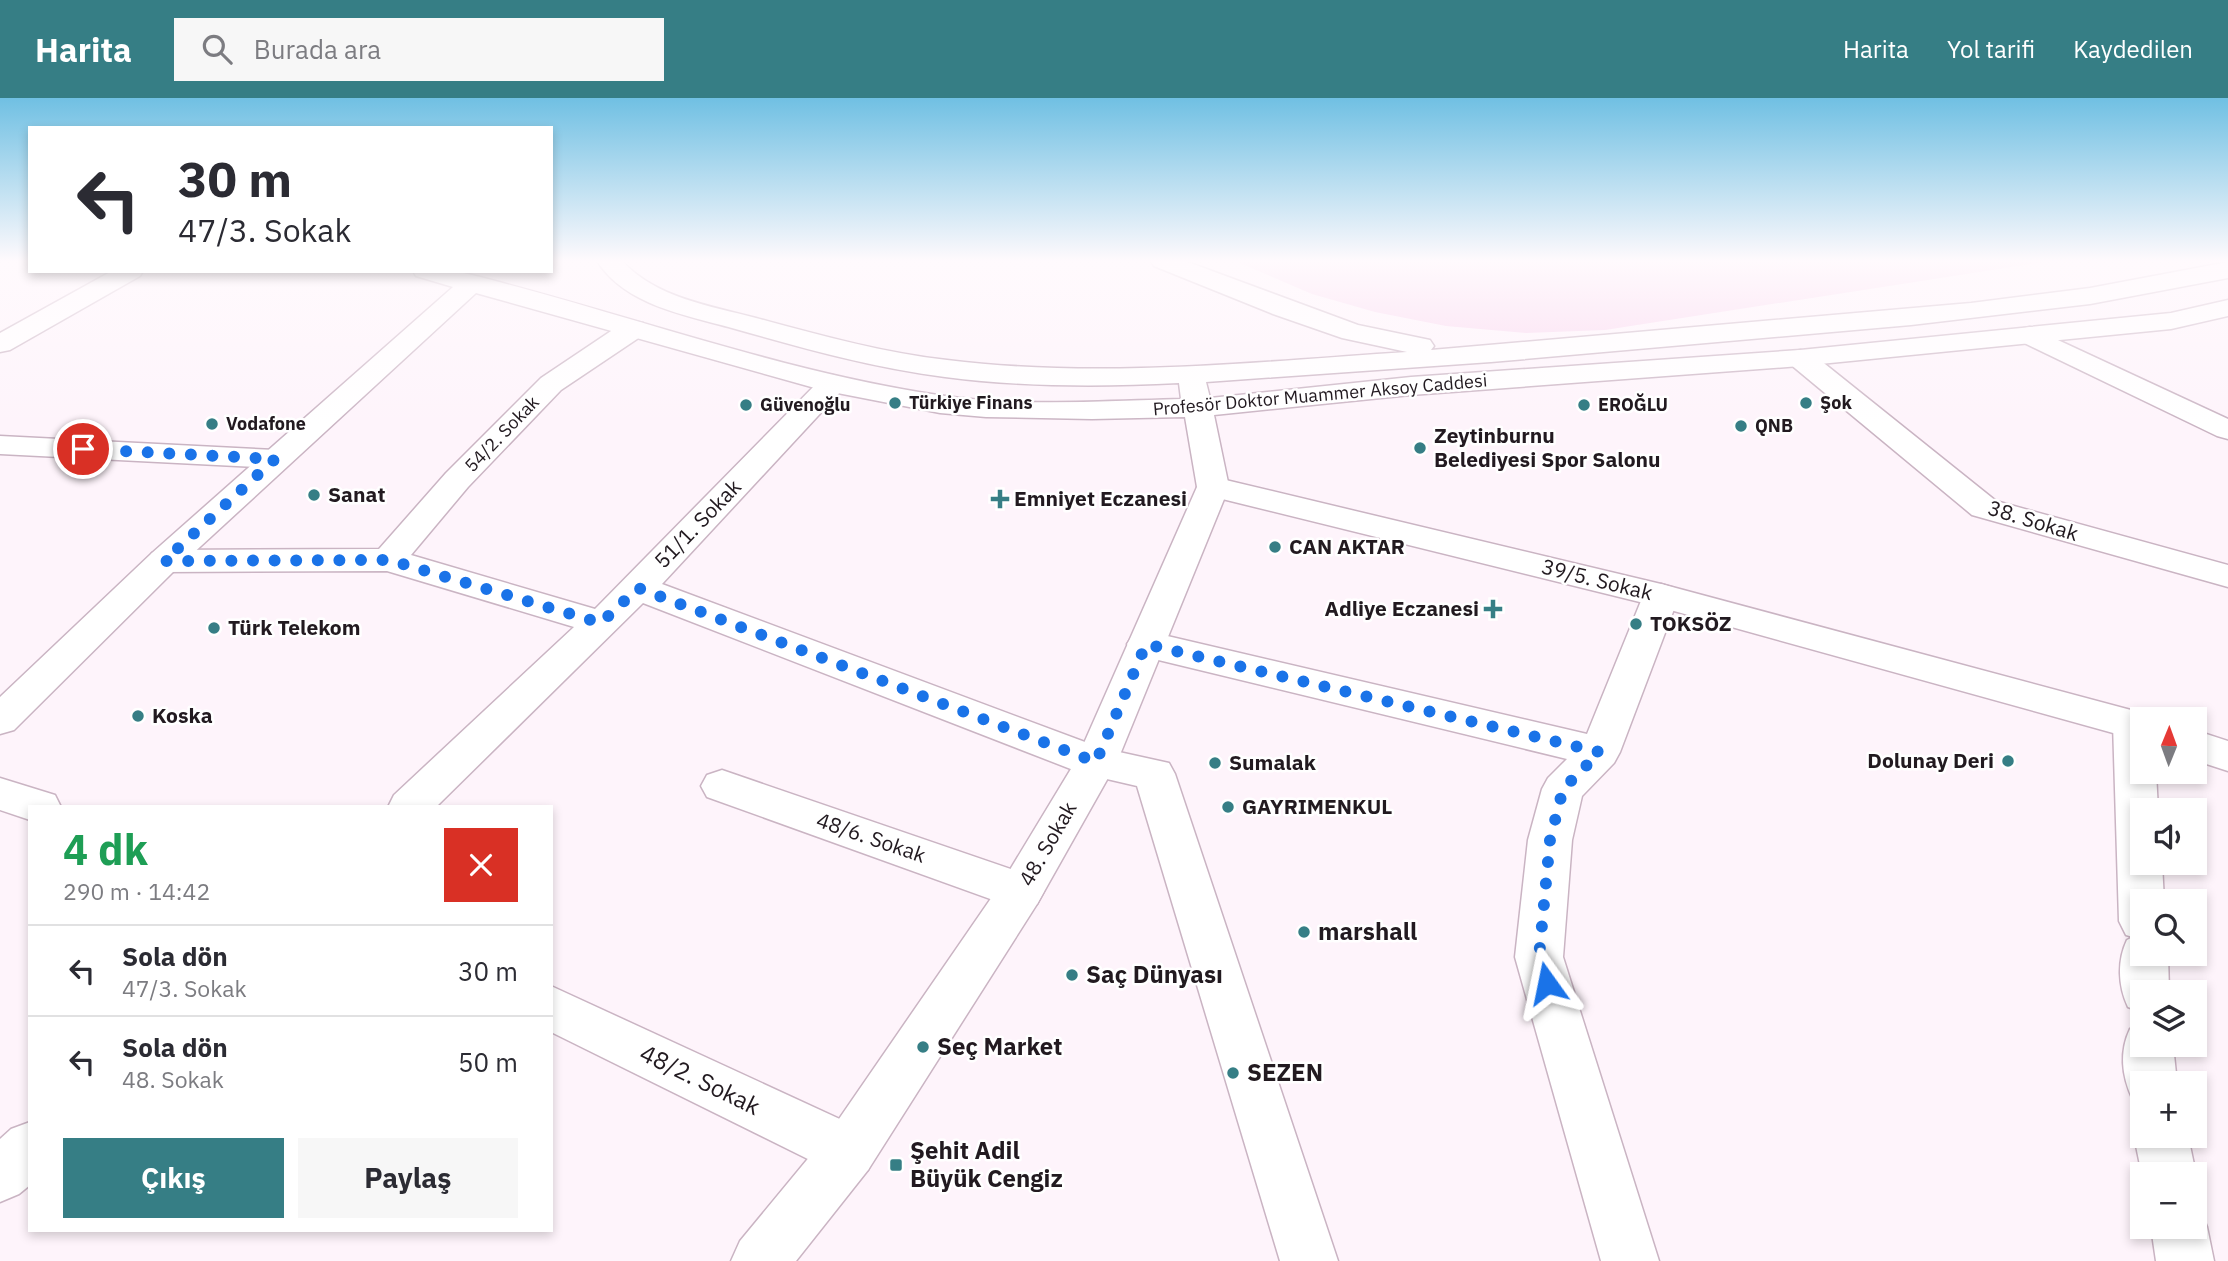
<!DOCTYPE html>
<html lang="tr">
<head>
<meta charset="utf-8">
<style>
  body { margin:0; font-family:"IBM Plex Sans",sans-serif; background:#f7f7f7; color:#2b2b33; height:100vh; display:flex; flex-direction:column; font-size:26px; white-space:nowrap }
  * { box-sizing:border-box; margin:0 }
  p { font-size:23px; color:#7c7c81 }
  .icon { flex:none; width:38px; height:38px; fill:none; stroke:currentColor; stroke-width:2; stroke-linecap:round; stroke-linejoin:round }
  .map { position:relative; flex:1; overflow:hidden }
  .side { position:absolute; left:28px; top:707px; width:525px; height:427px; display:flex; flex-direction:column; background:#fff; border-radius:0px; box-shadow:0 4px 10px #0003 }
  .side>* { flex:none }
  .top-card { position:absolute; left:28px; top:28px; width:525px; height:147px; border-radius:0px; box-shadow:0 4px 10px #0003; background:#fff; color:#2b2b33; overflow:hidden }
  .needle { width:46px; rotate:1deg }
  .controls { position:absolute; left:2130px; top:609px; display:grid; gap:14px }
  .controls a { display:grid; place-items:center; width:77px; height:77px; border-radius:0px; background:#fff; box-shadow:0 4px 10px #0003; font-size:35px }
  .pin { position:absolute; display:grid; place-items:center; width:60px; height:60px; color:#fff; margin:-30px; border:4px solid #fff; border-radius:50%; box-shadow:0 2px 7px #0007 }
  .me { position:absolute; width:77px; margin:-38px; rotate:348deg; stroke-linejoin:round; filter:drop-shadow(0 0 5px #0008) }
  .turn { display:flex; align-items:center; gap:24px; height:147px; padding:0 35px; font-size:32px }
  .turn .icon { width:91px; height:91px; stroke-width:2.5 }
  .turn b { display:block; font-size:49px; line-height:60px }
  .round { display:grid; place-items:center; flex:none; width:74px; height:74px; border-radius:0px; background:#f7f7f7 }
  .overview { display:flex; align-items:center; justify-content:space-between; height:119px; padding:0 35px }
  h1 { font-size:42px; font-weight:800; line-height:52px; color:#1e9e55 }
  .primary-button { display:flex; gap:14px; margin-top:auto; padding:14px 35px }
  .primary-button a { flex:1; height:80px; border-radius:0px; background:#367e85; color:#fff; font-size:28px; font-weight:800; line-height:80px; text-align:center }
  .primary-button a+a { background:#f7f7f7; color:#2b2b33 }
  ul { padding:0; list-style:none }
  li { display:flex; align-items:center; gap:21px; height:91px; padding:0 35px; border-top:2px solid #e1e1e2 }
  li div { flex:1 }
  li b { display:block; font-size:26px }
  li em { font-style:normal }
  header { display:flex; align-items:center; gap:42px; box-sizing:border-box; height:98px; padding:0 35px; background:#367e85; color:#fff }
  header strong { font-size:33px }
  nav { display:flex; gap:38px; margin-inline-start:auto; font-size:24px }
  .search { width:490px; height:63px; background:#f7f7f7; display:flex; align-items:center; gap:18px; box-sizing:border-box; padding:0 24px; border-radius:0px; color:#7c7c81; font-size:26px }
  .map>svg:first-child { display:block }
  .green { fill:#f9d5ee }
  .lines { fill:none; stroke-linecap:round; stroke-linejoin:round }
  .minor-casing { stroke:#cab4c3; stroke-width:3 }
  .tertiary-casing { stroke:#cab4c3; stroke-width:3 }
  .secondary-casing { stroke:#cab4c3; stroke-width:3 }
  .minor { fill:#fff; fill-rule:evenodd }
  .tertiary { fill:#fff; fill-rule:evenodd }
  .secondary { fill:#fff; fill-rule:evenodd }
  .route { stroke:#1a73e8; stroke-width:12; stroke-dasharray:0 21.6 }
  .poi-dot { fill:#367e85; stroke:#fff; stroke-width:2.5 }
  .labels { text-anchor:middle; stroke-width:5; stroke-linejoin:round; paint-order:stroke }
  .far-street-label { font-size:18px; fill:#221a20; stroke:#fff }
  .far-poi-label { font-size:18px; font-weight:bold; fill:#221a20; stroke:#fff; text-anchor:start }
  .poi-label { font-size:21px; font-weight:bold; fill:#221a20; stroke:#fff; text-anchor:start }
  .street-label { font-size:21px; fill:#221a20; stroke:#fff }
  .near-poi-label { font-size:24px; font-weight:bold; fill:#221a20; stroke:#fff; text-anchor:start }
  .near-street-label { font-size:24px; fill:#221a20; stroke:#fff }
</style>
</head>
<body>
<header>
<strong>Harita</strong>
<div class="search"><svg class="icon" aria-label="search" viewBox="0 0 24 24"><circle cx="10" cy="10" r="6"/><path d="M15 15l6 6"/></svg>Burada ara</div>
<nav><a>Harita</a><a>Yol tarifi</a><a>Kaydedilen</a></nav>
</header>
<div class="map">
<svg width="2228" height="1163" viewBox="0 0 2228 1163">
  <rect width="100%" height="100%" fill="#fef4fb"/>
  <!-- green -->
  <polygon class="green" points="1235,163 2050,163 1605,232 1526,235 1446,228 1375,214 1312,196"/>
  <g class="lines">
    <defs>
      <g id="minor">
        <polygon points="112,173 143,173 140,178 10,252 0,254 0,235"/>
        <polygon points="633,223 643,225 646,231 643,237 561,292 468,389 411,457 595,511 822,280 832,277 842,280 846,286 842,292 662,486 1101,650 1169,665 1175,676 1338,1163 1280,1163 1137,688 1081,675 643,505 436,709 388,709 394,697 574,529 387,473 164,474 152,471 147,463 152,455 164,452 379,451 446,375 541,280 623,225"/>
        <polygon points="2030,229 2228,321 2228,341 2217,338 2020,243 2016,237 2020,231"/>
        <polygon points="1800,252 1810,254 1996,403 2228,467 2228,489 1972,417 1790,266 1786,260 1790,254"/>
        <polygon points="0,338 275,352 286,354 291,361 286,368 275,370 0,356"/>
        <polygon points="1661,486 1674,490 1679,498 1620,654 1614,665 1582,698 1572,742 1563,859 1659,1163 1601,1163 1515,859 1528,742 1542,691 1548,680 1567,661 1146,559 1133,555 1127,546 1133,537 1146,533 1587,636 1643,498 1648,490"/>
        <path d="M2133,611L2147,615L2151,621H2142V674H2156L2158,712H2142V765H2162L2164,803H2142V856H2168L2169,894H2142V914L2128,909C2118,888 2117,863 2127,842L2133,839L2126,837L2119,823L2113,625L2119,615Z"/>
        <polygon points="722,672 1037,780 1044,793 1037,806 1021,812 707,699 701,688 707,677"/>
        <polygon points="0,680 55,697 61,709 30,709 30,722 0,712"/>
        <polygon points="551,888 868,1034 876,1053 868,1072 849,1079 830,1072 551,934"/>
        <path d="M2142,926V947H2173L2177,985H2142V1006L2133,1002C2122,979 2119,954 2130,931Z"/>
        <polygon points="2142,1020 2142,1038 2188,1038 2196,1076 2194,1081 2194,1076 2142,1077 2134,1038"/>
        <polygon points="30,1024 30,1087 19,1096 0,1104 0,1041 11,1031"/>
        <polygon points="2194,1107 2199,1109 2207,1129 2214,1163 2156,1163 2151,1129 2194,1129"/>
      </g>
      <g id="tertiary">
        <polygon points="1213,379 1661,486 2142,615 2158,621 2142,621 2142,643 1656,508 1202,396 1197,389 1202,382"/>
        <polygon points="2194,632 2228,643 2228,673 2194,662"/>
      </g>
      <path id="secondary" d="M597,163H622C656,200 711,208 756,220C819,237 883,255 947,262C1100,281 1255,264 1407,254L1342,240L1273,216L1154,168L1151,163H1185L1358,227L1430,242L1434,248L1431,252L1971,205L2090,190L2228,164V180L2090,206L1911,227L1491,264L1206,284L1210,300L1411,279L1800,252L2171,215L2228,202V218L2171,231L1800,268L1411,297L1214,317L1229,389L1117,664L1037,806L868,1072L796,1163H731L740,1143L830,1034L1005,780L1077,661L1197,389L1185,319L1092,321L986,319L940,315L822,292L476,195L176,471L14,632L0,636V599L152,455L453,189L416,178L413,173H454L472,177C627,216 779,273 938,297C1017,309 1101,303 1181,301L1179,285C1101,289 1022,289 945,279C873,270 802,250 732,230C685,217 625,207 597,163Z"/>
    </defs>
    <!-- minor casing -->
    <use href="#minor" class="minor-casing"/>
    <!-- tertiary casing -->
    <use href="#tertiary" class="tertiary-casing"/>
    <!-- secondary casing -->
    <use href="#secondary" class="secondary-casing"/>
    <!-- minor -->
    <use href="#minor" class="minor"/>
    <!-- tertiary -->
    <use href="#tertiary" class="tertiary"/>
    <!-- secondary -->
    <use href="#secondary" class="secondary"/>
  </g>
  <!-- sky -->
  <linearGradient id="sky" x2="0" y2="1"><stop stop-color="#70c0e3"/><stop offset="0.5" stop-color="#fffafd"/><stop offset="1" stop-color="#fffafd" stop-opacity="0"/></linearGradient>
  <rect width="2228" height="326" fill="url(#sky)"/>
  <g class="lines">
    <!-- route -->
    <polyline class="route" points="83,351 275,361 164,463 389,462 601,525 638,490 1096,664 1146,546 1600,654 1563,691 1550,742 1539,859 1547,885"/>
  </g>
  <!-- markers -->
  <g class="poi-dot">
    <circle cx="895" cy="305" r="7"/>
    <circle cx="1806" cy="305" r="7"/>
    <circle cx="746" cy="307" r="7"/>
    <circle cx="1584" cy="307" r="7"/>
    <circle cx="212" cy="326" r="7"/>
    <circle cx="1741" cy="328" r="7"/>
    <circle cx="1420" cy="350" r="7"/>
    <circle cx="314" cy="397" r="7"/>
    <path d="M996.5 390.5h7v7h7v7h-7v7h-7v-7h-7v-7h7z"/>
    <circle cx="1275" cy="449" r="7"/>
    <path d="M1489.5 500.5h7v7h7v7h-7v7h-7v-7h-7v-7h7z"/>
    <circle cx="1636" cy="526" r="7"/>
    <circle cx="214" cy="530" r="7"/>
    <circle cx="138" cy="618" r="7"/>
    <circle cx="2008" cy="663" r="7"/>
    <circle cx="1215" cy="665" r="7"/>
    <circle cx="1228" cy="709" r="7"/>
    <circle cx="1304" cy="834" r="7"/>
    <circle cx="1072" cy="877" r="7"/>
    <circle cx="923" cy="949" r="7"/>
    <circle cx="1233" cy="975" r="7"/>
    <rect x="889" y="1060" width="14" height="14" rx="3.5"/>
  </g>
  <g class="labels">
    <!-- far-street labels -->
    <g class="far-street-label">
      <text transform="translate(1320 297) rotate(-5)" y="6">Profesör Doktor Muammer Aksoy Caddesi</text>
      <text transform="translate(502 336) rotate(-46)" y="6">54/2. Sokak</text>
    </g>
    <!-- far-poi labels -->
    <g class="far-poi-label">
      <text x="909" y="311">Türkiye Finans</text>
      <text x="1820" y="311">Şok</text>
      <text x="760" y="313">Güvenoğlu</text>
      <text x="1598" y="313">EROĞLU</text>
      <text x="226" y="332">Vodafone</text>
      <text x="1755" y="334">QNB</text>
    </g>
    <!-- poi labels -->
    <g class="poi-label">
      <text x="1434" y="345">Zeytinburnu<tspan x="1434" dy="24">Belediyesi Spor Salonu</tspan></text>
      <text x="328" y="404">Sanat</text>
      <text x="1014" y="408">Emniyet Eczanesi</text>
      <text x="1289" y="456">CAN AKTAR</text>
      <text x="1479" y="518" text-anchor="end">Adliye Eczanesi</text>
      <text x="1650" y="533">TOKSÖZ</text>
      <text x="228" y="537">Türk Telekom</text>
      <text x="152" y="625">Koska</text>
      <text x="1994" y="670" text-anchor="end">Dolunay Deri</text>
      <text x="1229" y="672">Sumalak</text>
      <text x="1242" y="716">GAYRIMENKUL</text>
    </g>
    <!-- street labels -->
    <g class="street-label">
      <text transform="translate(2033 423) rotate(17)" y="7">38. Sokak</text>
      <text transform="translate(698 426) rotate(-46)" y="7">51/1. Sokak</text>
      <text transform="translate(1597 482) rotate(14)" y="7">39/5. Sokak</text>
      <text transform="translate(871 740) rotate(19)" y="7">48/6. Sokak</text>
      <text transform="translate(1048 746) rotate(-60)" y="7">48. Sokak</text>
    </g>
    <!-- near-poi labels -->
    <g class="near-poi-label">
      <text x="1318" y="842">marshall</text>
      <text x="1086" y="885">Saç Dünyası</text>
      <text x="937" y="957">Seç Market</text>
      <text x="1247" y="983">SEZEN</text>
      <text x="910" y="1061">Şehit Adil<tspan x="910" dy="28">Büyük Cengiz</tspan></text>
    </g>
    <!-- near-street labels -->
    <g class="near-street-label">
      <text transform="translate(700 982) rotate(26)" y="8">48/2. Sokak</text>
    </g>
  </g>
</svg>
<div class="controls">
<a><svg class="needle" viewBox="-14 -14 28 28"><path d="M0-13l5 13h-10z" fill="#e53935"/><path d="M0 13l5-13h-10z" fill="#7c7c81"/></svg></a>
<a><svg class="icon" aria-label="sound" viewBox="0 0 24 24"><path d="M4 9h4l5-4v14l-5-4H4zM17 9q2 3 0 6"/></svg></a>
<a><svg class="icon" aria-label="search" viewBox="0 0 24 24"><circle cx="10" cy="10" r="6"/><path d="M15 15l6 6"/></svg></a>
<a><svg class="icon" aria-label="layers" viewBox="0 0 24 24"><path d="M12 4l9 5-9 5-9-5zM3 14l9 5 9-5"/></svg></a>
<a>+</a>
<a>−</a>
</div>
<div class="pin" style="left:83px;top:351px;background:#d93025"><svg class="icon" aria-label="arrive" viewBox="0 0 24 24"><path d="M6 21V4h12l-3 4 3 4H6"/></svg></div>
<svg class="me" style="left:1547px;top:885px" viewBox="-20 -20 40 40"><path d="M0-17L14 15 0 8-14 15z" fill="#1a73e8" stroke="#fff" stroke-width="4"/></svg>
<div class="top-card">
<div class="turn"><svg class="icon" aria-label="left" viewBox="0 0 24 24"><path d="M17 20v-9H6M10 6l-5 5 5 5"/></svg><div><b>30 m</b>47/3. Sokak</div></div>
</div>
<section class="side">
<div class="overview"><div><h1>4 dk</h1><p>290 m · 14:42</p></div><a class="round" style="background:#d93025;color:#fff"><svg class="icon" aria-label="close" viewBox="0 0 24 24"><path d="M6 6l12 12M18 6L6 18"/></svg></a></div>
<ul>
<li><svg class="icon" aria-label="left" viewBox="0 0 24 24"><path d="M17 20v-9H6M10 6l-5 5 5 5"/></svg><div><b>Sola dön</b><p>47/3. Sokak</p></div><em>30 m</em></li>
<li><svg class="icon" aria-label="left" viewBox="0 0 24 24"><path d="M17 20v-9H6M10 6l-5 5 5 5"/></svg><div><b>Sola dön</b><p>48. Sokak</p></div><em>50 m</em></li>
</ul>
<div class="primary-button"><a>Çıkış</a><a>Paylaş</a></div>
</section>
</div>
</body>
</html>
